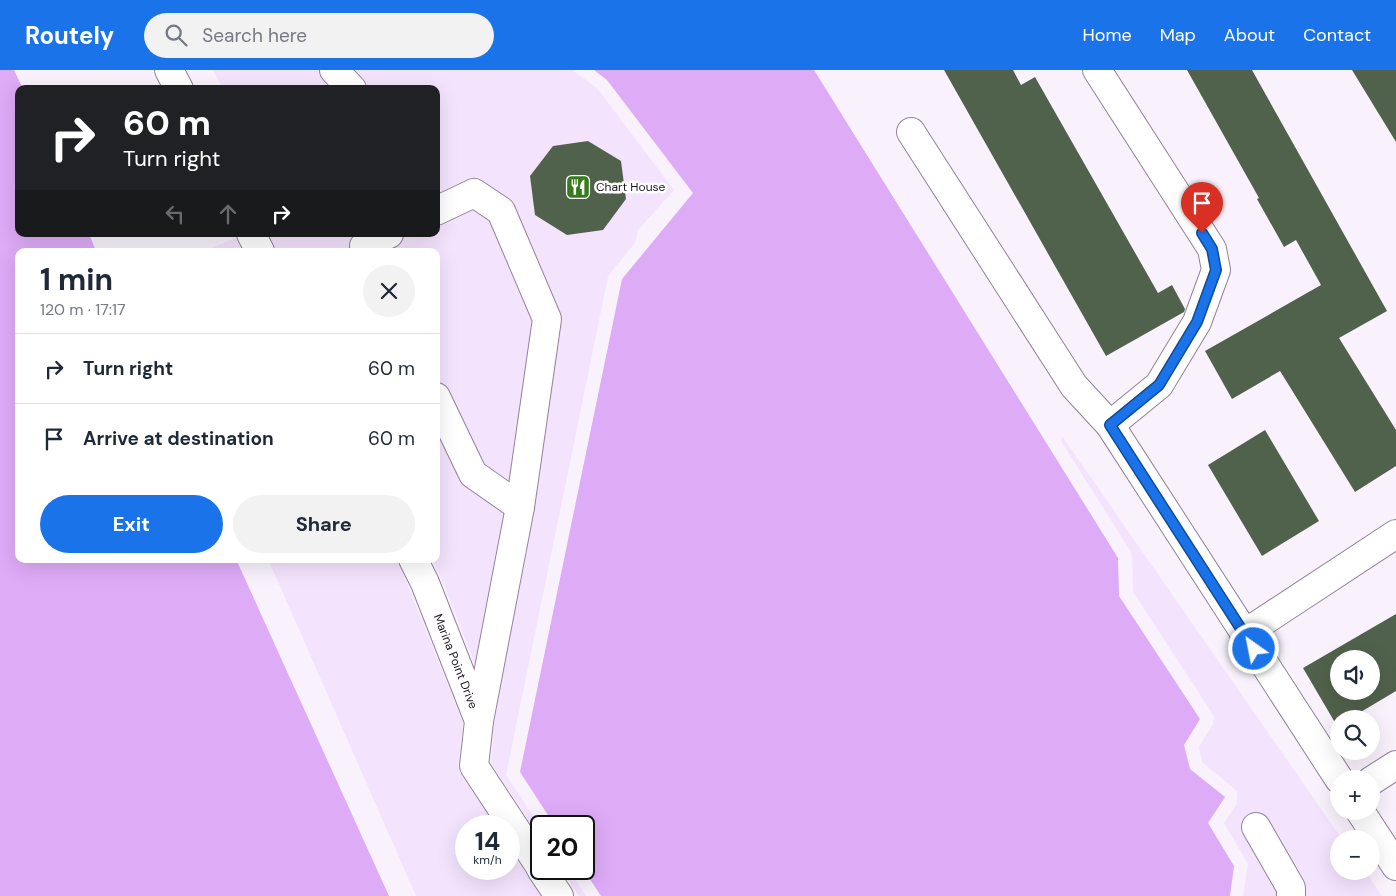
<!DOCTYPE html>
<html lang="en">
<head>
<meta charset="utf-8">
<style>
  body { margin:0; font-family:"DM Sans",sans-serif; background:#f2f2f3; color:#1f2937; height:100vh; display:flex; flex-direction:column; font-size:19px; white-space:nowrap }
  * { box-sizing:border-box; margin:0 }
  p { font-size:16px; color:#747a83 }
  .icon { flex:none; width:28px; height:28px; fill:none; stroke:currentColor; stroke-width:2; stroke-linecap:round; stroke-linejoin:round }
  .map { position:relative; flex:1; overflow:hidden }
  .sheet { position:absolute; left:15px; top:178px; width:425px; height:315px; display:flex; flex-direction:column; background:#fff; border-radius:10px; box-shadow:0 5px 20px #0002 }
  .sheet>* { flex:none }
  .top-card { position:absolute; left:15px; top:15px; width:425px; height:152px; border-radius:10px; box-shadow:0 5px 20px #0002; background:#202124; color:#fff; overflow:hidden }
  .tools { position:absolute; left:1330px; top:580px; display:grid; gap:10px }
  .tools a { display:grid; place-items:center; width:50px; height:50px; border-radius:50%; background:#fff; box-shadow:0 5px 20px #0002; font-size:25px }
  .speed { position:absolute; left:455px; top:745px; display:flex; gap:10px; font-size:25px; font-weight:700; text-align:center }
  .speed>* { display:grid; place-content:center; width:65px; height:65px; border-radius:50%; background:#fff; box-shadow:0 5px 20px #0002; line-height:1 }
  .speed small { font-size:12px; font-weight:400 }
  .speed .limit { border:2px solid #111; border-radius:8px; background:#fff; color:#111 }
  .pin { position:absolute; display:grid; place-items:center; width:42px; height:42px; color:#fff; margin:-51px -21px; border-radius:50% 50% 50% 0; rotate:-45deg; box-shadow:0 0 5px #0007 }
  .pin .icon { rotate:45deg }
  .me { position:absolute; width:55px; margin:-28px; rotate:327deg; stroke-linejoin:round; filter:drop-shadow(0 0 4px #0008) }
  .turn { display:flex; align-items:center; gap:18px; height:105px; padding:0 25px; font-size:22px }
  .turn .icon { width:65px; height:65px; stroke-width:2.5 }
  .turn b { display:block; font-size:35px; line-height:42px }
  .lanes { display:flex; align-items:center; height:48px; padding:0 25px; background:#0003; justify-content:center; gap:25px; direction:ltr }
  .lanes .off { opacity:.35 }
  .round { display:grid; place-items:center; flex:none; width:52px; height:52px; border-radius:26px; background:#f2f2f3 }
  .summary { display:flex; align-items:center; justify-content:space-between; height:85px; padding:0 25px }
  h1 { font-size:30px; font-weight:700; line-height:38px }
  .button { display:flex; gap:10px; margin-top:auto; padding:10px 25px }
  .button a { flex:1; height:58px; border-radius:30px; background:#1a73e8; color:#fff; font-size:20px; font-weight:700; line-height:58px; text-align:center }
  .button a+a { background:#f2f2f3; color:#1f2937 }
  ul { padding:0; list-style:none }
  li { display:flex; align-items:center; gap:15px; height:70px; padding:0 25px; border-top:1px solid #e0e1e3 }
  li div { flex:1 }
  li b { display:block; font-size:19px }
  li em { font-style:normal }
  header { display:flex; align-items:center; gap:30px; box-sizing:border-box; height:70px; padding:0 25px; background:#1a73e8; color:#fff }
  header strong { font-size:24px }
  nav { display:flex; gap:28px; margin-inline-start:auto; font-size:18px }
  .search { width:350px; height:45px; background:#f2f2f3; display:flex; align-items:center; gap:12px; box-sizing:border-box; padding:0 18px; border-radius:28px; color:#747a83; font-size:19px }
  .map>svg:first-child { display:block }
  .built { fill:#f4e3fd }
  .water { fill:#deabf7 }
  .building { fill:#51624c; fill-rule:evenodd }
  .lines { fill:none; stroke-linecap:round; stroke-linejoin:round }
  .minor-casing { stroke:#92829a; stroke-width:30 }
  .minor { stroke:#fff; stroke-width:28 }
  .route-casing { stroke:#114b97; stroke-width:12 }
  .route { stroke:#1a73e8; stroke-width:9 }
  .labels { text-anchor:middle; stroke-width:5; stroke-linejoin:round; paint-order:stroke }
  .poi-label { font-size:12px; fill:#1c161f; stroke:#fff; text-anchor:start }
  .street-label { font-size:12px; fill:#1c161f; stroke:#fff }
</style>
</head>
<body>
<header>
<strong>Routely</strong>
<div class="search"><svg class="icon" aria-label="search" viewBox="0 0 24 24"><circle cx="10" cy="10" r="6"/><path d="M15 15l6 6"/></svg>Search here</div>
<nav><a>Home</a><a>Map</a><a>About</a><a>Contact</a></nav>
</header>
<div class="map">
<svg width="1396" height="826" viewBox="0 0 1396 826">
  <rect width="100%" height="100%" fill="#f9f2fd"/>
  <!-- built -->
  <g class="built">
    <polygon points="213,0 572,0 597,18 674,120 638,160 635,173 611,202 608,207 506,705 541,758 541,769 491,693 495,645 441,508 432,489 402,501 463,653 458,695 460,703 495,756 466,756 466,799 509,799 509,778 541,826 416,826 268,489 436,489 436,181 205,181 244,164 436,164 436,19 223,19"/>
    <polygon points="1062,366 1342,769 1339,769 1339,801 1365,801 1382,826 1243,826 1248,794 1224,753 1237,733 1237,721 1202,692 1199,677 1213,654 1214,646 1133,522 1132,487 1131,482 1061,371"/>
    <polygon points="561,799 568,799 586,826 579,826"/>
  </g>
  <!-- water -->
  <g class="water">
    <polygon points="0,0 14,0 23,19 19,19 19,164 89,164 96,181 19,181 19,489 236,489 389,826 0,826"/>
    <polygon points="594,0 814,0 1118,488 1119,526 1200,649 1184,675 1190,699 1225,727 1208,753 1234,796 1230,826 601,826 583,799 584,756 555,756 520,702 622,209 693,123 607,10"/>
  </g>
  <!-- building -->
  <g class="building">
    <polygon points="944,0 1013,0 1021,15 1035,7 1158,223 1172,215 1185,239 1184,242 1106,286"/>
    <polygon points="1187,0 1252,0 1387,241 1339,268 1396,360 1396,396 1355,422 1280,301 1232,329 1205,281 1321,215 1296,170 1284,177 1257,129 1259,128"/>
    <polygon points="1352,0 1396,0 1396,72"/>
    <polygon points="588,71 621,91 626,129 603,160 567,165 535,145 530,106 553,76"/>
    <polygon points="1265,360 1319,451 1262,486 1208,395"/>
    <path d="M1396,544V621L1349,649H1339V655L1337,656L1303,598ZM1339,589H1371V621H1339Z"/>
  </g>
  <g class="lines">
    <defs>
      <g id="minor">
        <polyline points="169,0 179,19"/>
        <polyline points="334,0 352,19"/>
        <polyline points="1097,0 1212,179 1216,200 1197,252 1159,315 1110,355"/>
        <polyline points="911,62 1074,316 1110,355 1339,709"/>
        <polyline points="436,141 474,123 501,141 547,249 520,437 473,404 436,327"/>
        <polyline points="251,164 260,181"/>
        <polyline points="367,181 364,176 389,164"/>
        <path id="s1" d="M413,489L425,513L479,651L474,696L541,798"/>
        <polyline points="1244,564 1396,464"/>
        <polyline points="479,651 520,437"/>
        <polyline points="1371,711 1396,695"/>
        <polyline points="1360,741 1396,796"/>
        <polyline points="1256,757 1291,818 1291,826"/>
        <polyline points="541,799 559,826"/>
      </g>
    </defs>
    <!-- minor casing -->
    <use href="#minor" class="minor-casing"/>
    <!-- minor -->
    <use href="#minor" class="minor"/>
  </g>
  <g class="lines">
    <defs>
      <polyline id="route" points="1202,163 1212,179 1216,200 1197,252 1159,315 1110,355 1254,579"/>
    </defs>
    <!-- route casing -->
    <use href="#route" class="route-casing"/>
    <!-- route -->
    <use href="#route" class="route"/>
  </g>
  <!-- icons -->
  <defs>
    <symbol id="restaurant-square" viewBox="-11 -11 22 22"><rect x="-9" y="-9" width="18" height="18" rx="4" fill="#377b1c" stroke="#fff"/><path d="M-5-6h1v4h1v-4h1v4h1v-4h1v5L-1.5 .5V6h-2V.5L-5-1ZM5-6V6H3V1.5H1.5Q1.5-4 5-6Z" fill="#fff"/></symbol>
  </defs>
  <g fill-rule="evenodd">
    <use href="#restaurant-square" x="564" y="103" width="28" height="28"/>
  </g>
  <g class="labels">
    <!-- poi labels -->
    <g class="poi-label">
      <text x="596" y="121">Chart House</text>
    </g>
    <!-- street labels -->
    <g class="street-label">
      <text dy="4" stroke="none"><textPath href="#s1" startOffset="111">Marina Point Drive</textPath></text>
    </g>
  </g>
</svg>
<div class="tools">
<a><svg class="icon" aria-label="sound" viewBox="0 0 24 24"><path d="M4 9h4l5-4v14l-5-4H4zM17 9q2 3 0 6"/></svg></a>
<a><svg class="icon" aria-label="search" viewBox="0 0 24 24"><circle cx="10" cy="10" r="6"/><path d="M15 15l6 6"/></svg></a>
<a>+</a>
<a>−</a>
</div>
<div class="speed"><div>14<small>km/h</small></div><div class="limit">20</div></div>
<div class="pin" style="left:1202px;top:163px;background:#d93025"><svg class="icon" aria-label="arrive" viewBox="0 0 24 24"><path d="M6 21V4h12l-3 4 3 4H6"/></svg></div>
<svg class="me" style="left:1254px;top:579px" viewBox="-20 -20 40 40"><circle r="17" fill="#1a73e8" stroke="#fff" stroke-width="3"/><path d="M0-11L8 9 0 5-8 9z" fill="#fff"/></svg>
<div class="top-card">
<div class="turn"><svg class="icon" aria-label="right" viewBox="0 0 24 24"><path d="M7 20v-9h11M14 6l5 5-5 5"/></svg><div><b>60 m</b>Turn right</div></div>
<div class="lanes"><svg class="icon off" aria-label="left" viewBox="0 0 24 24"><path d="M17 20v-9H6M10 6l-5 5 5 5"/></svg><svg class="icon off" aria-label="ahead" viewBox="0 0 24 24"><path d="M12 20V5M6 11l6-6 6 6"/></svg><svg class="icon" aria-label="right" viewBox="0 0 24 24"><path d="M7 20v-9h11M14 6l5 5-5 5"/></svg></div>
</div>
<section class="sheet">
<div class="summary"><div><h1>1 min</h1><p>120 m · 17:17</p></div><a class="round"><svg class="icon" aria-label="close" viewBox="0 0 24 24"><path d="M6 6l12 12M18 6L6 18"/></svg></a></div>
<ul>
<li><svg class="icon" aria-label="right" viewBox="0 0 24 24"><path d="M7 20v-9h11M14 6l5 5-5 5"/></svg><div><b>Turn right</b></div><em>60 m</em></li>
<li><svg class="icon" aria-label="arrive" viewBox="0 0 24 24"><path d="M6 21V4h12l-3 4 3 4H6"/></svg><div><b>Arrive at destination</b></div><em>60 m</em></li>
</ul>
<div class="button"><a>Exit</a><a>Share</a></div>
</section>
</div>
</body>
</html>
